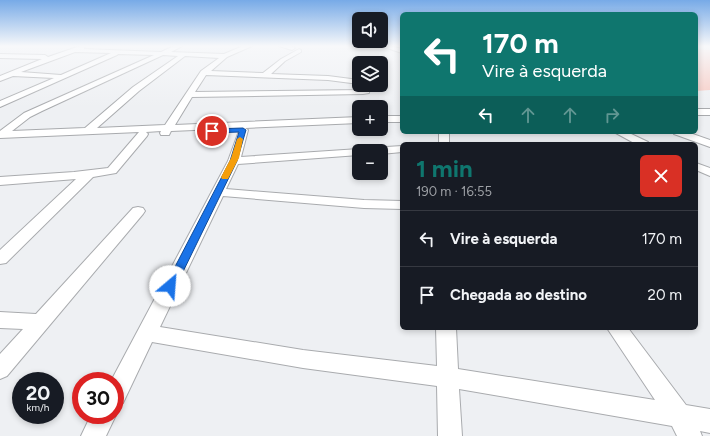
<!DOCTYPE html>
<html lang="pt">
<head>
<meta charset="utf-8">
<style>
  body { margin:0; font-family:Figtree,sans-serif; background:#242831; color:#f1f3f6; height:100vh; display:flex; flex-direction:column; font-size:15px; white-space:nowrap }
  * { box-sizing:border-box; margin:0 }
  p { font-size:13px; color:#9ea1a6 }
  .icon { flex:none; width:22px; height:22px; fill:none; stroke:currentColor; stroke-width:2; stroke-linecap:round; stroke-linejoin:round }
  .map { position:relative; flex:1; overflow:hidden }
  .drawer { position:absolute; left:400px; top:142px; width:298px; height:188px; display:flex; flex-direction:column; background:#171b24; border-radius:6px; box-shadow:0 2px 6px #0003 }
  .drawer>* { flex:none }
  .top-card { position:absolute; left:400px; top:12px; width:298px; height:122px; border-radius:6px; box-shadow:0 2px 6px #0003; background:#0f766e; color:#fff; overflow:hidden }
  .tools { position:absolute; left:352px; top:12px; display:grid; gap:8px }
  .tools a { display:grid; place-items:center; width:36px; height:36px; border-radius:6px; background:#171b24; box-shadow:0 2px 6px #0003; font-size:20px }
  .speed { position:absolute; left:12px; top:372px; display:flex; gap:8px; font-size:20px; font-weight:700; text-align:center }
  .speed>* { display:grid; place-content:center; width:52px; height:52px; border-radius:50%; background:#171b24; box-shadow:0 2px 6px #0003; line-height:1 }
  .speed small { font-size:10px; font-weight:400 }
  .speed .limit { border:6px solid #d22; background:#fff; color:#111 }
  .pin { position:absolute; display:grid; place-items:center; width:34px; height:34px; color:#fff; margin:-17px; border:2px solid #fff; border-radius:50%; box-shadow:0 1px 4px #0007 }
  .me { position:absolute; width:44px; margin:-22px; rotate:27deg; stroke-linejoin:round; filter:drop-shadow(0 0 3px #0008) }
  .turn { display:flex; align-items:center; gap:14px; height:84px; padding:0 16px; font-size:18px }
  .turn .icon { width:52px; height:52px; stroke-width:2.5 }
  .turn b { display:block; font-size:28px; line-height:34px }
  .lanes { display:flex; align-items:center; height:38px; padding:0 16px; background:#0003; justify-content:center; gap:20px; direction:ltr }
  .lanes .off { opacity:.35 }
  .round { display:grid; place-items:center; flex:none; width:42px; height:42px; border-radius:6px; background:#242831 }
  .headline { display:flex; align-items:center; justify-content:space-between; height:68px; padding:0 16px }
  h1 { font-size:24px; font-weight:700; line-height:30px; color:#0f766e }
  ul { padding:0; list-style:none }
  li { display:flex; align-items:center; gap:12px; height:56px; padding:0 16px; border-top:1px solid #363941 }
  li div { flex:1 }
  li b { display:block; font-size:15px }
  li em { font-style:normal }
  .map>svg:first-child { display:block }
  .green { fill:#f7c9c1 }
  .lines { fill:none; stroke-linecap:round; stroke-linejoin:round }
  .minor-casing { stroke:#a9abae; stroke-width:2 }
  .minor { fill:#fff; fill-rule:evenodd }
  .route { fill:#1a73e8; stroke:#114b97 }
  .slow { fill:#f59e0b }
</style>
</head>
<body>
<div class="map">
<svg width="710" height="436" viewBox="0 0 710 436">
  <rect width="100%" height="100%" fill="#eef0f3"/>
  <!-- green -->
  <polygon class="green" points="696,49 710,50 710,90 696,91"/>
  <g class="lines">
    <defs>
      <g id="minor">
        <path d="M80,46H85L84,49L161,52L174,46H182L171,52L224,54L243,46H252L227,57L211,71L263,73L281,59L299,49L301,50V52L285,61L271,74L328,76L359,80V84L328,80L206,75L195,92L362,90V85H370L369,93L363,94L192,97L175,125L359,117V123L245,128L248,130L241,157L359,149L364,151H359V155L238,164L226,189L364,200L402,201V209L364,208L223,196L160,327L303,350L437,366L436,328H456L458,369L655,400L607,328H628L686,405L710,409V433L700,431L702,436H677L672,426L459,389L462,436H438L437,386L303,368L152,342L123,403L115,406V381H111L228,161L240,128L171,131L169,135H161L160,133L161,131L146,132L148,134L147,136L116,173L93,177L6,263L0,264V250L76,179L0,185V177L74,172L108,168L139,132L0,138V131L24,113L154,55L118,54L117,55L0,107V101L54,78L13,76L0,81V76L42,59L0,58V54L45,55L48,57ZM75,52L111,53L61,75L21,72ZM163,55L178,56L133,87L85,128L12,131L30,117L42,111ZM185,56L219,58L201,71L165,125L97,128L139,91Z"/>
        <polygon points="279,46 292,46 295,48 292,50"/>
        <polygon points="381,46 391,46 402,49 402,53"/>
        <rect x="696" y="109" width="14" height="6"/>
        <rect x="381" y="116" width="21" height="6"/>
        <rect x="439" y="132" width="10" height="12"/>
        <polygon points="614,132 627,132 648,142 649,144 636,144"/>
        <polygon points="673,132 687,132 710,140 710,147 674,134"/>
        <polygon points="402,146 402,152 381,154 381,151 366,151 371,148"/>
        <polygon points="696,163 710,168 710,176 696,170"/>
        <polygon points="138,207 143,208 145,211 143,214 7,376 0,379 0,354 23,329 0,328 0,312 36,314 133,208"/>
        <polygon points="115,413 116,415 106,436 81,436 91,415 115,415"/>
      </g>
    </defs>
    <!-- minor casing -->
    <use href="#minor" class="minor-casing"/>
    <!-- minor -->
    <use href="#minor" class="minor"/>
  </g>
  <!-- sky -->
  <linearGradient id="sky" x2="0" y2="1"><stop stop-color="#77aae7"/><stop offset="0.43" stop-color="#f7f8fa"/><stop offset="1" stop-color="#f7f8fa" stop-opacity="0"/></linearGradient>
  <rect width="710" height="107" fill="url(#sky)"/>
  <!-- route -->
  <polygon class="route" points="243,128 246,130 237,161 176,286 174,289 170,290 166,289 165,286 230,161 239,132 212,133 208,131 212,129"/>
  <!-- slow -->
  <polygon class="slow" points="240,137 243,139 239,158 228,179 222,179 221,177 231,158 237,139"/>
</svg>
<div class="tools">
<a><svg class="icon" aria-label="sound" viewBox="0 0 24 24"><path d="M4 9h4l5-4v14l-5-4H4zM17 9q2 3 0 6"/></svg></a>
<a><svg class="icon" aria-label="layers" viewBox="0 0 24 24"><path d="M12 4l9 5-9 5-9-5zM3 14l9 5 9-5"/></svg></a>
<a>+</a>
<a>−</a>
</div>
<div class="speed"><div>20<small>km/h</small></div><div class="limit">30</div></div>
<div class="pin" style="left:212px;top:131px;background:#d93025"><svg class="icon" aria-label="arrive" viewBox="0 0 24 24"><path d="M6 21V4h12l-3 4 3 4H6"/></svg></div>
<svg class="me" style="left:170px;top:286px" viewBox="-20 -20 40 40"><circle r="19" fill="#fff"/><path d="M0-13L10 11 0 6-10 11z" fill="#1a73e8"/></svg>
<div class="top-card">
<div class="turn"><svg class="icon" aria-label="left" viewBox="0 0 24 24"><path d="M17 20v-9H6M10 6l-5 5 5 5"/></svg><div><b>170 m</b>Vire à esquerda</div></div>
<div class="lanes"><svg class="icon" aria-label="left" viewBox="0 0 24 24"><path d="M17 20v-9H6M10 6l-5 5 5 5"/></svg><svg class="icon off" aria-label="ahead" viewBox="0 0 24 24"><path d="M12 20V5M6 11l6-6 6 6"/></svg><svg class="icon off" aria-label="ahead" viewBox="0 0 24 24"><path d="M12 20V5M6 11l6-6 6 6"/></svg><svg class="icon off" aria-label="right" viewBox="0 0 24 24"><path d="M7 20v-9h11M14 6l5 5-5 5"/></svg></div>
</div>
<section class="drawer">
<div class="headline"><div><h1>1 min</h1><p>190 m · 16:55</p></div><a class="round" style="background:#d93025;color:#fff"><svg class="icon" aria-label="close" viewBox="0 0 24 24"><path d="M6 6l12 12M18 6L6 18"/></svg></a></div>
<ul>
<li><svg class="icon" aria-label="left" viewBox="0 0 24 24"><path d="M17 20v-9H6M10 6l-5 5 5 5"/></svg><div><b>Vire à esquerda</b></div><em>170 m</em></li>
<li><svg class="icon" aria-label="arrive" viewBox="0 0 24 24"><path d="M6 21V4h12l-3 4 3 4H6"/></svg><div><b>Chegada ao destino</b></div><em>20 m</em></li>
</ul>
</section>
</div>
</body>
</html>
